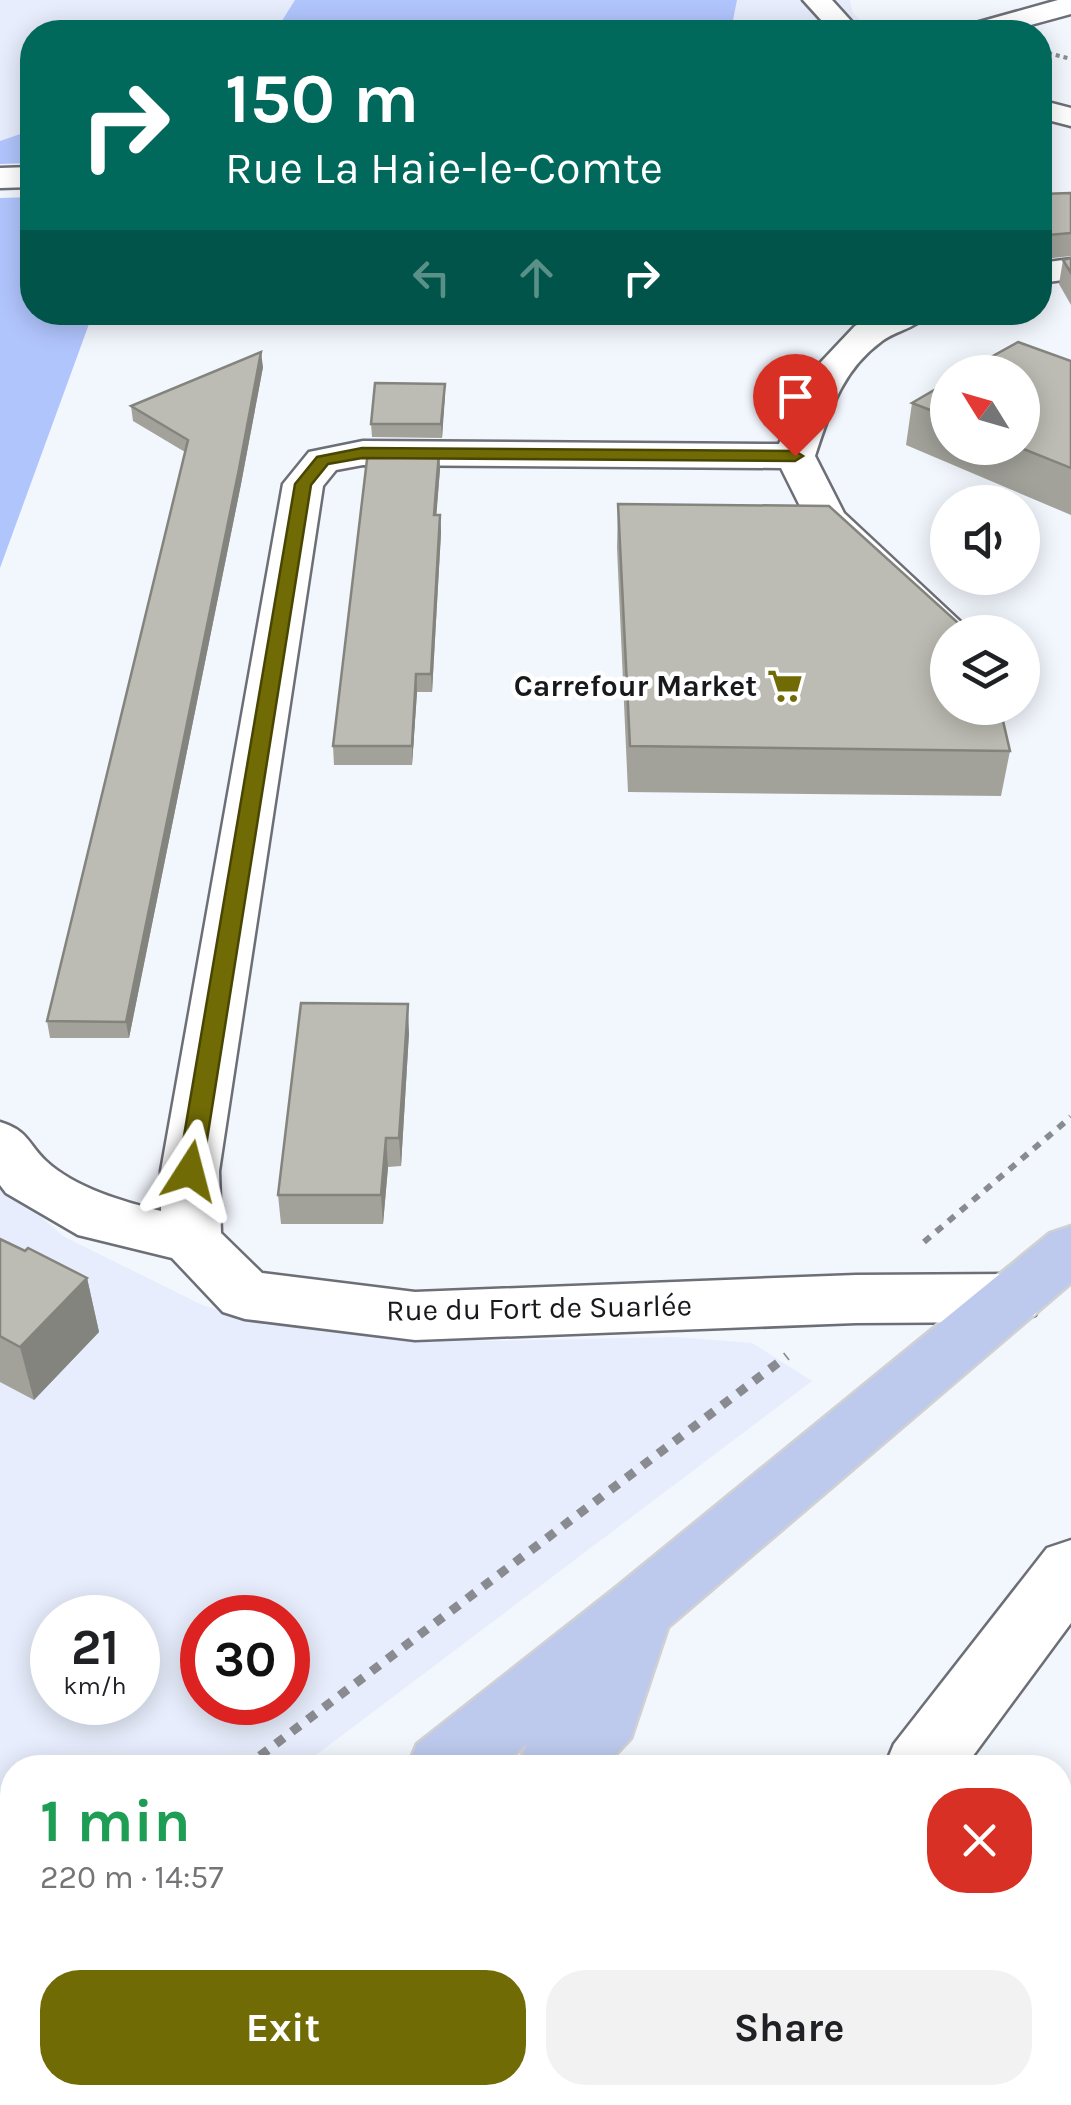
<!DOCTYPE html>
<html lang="en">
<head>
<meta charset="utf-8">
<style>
  body { margin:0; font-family:Karla,sans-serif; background:#f2f2f2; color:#202124; height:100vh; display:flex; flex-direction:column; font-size:38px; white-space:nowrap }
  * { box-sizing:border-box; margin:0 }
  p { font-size:32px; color:#757577 }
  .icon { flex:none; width:55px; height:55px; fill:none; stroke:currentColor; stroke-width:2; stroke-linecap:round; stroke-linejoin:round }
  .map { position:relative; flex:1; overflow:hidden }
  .sheet { position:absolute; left:0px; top:1755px; width:1072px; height:350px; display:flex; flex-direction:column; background:#fff; border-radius:40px 40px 0 0; box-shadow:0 5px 25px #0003 }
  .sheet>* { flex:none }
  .guide { position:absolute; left:20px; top:20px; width:1032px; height:305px; border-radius:40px; box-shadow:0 5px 25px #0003; background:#00695c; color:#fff; overflow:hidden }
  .needle { width:65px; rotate:307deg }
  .controls { position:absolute; left:930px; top:355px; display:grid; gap:20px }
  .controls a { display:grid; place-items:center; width:110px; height:110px; border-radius:50%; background:#fff; box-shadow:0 5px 25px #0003; font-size:50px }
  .speed { position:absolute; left:30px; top:1595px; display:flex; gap:20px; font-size:50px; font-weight:700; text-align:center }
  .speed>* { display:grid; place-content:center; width:130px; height:130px; border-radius:50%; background:#fff; box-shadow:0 5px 25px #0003; line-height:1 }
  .speed small { font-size:25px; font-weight:400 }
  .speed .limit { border:15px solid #d22; background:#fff; color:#111 }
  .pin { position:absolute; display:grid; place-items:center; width:85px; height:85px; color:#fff; margin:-102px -42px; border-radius:50% 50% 50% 0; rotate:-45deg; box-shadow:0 0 10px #0007 }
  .pin .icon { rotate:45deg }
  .me { position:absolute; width:110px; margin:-55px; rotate:9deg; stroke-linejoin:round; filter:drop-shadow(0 0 8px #0008) }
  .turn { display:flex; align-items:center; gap:35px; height:210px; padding:0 40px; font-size:45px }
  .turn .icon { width:130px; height:130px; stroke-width:2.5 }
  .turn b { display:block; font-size:70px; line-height:85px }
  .lanes { display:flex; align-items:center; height:95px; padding:0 40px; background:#0003; justify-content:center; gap:50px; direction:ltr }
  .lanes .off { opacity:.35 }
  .round { display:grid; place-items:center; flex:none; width:105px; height:105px; border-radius:40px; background:#f2f2f2 }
  .summary { display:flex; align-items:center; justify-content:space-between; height:170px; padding:0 40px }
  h1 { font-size:60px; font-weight:700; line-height:75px; color:#1e9e55 }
  .cta { display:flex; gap:20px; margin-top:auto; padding:20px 40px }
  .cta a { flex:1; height:115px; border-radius:40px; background:#716b05; color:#fff; font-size:40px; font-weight:700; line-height:115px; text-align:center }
  .cta a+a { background:#f2f2f2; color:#202124 }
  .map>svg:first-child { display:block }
  .built { fill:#e7edfc; fill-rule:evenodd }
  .forest { fill:#b1c5fd }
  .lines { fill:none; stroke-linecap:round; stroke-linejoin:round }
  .minor-casing { stroke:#6d6f76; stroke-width:5 }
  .major-casing { stroke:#d1d1d2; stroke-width:5 }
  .path-far2 { stroke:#898b90; stroke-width:4; stroke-dasharray:4 4; stroke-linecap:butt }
  .path-far1 { stroke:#898b90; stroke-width:6; stroke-dasharray:8 8; stroke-linecap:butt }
  .path { stroke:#898b90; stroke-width:9; stroke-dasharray:10 10; stroke-linecap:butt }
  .minor { fill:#fff; fill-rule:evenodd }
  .major { fill:#bdcaed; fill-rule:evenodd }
  .wall { fill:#a2a29b }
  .shaded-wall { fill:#84847e }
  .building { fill:#bcbcb4; stroke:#84847e; stroke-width:2.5 }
  .route { fill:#716b05; stroke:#494603; stroke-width:2.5 }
  .labels { text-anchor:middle; stroke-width:9; stroke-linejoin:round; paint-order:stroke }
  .poi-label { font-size:30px; font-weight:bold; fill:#18191c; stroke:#fff; text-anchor:end }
  .street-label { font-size:30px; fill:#18191c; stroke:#fff }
</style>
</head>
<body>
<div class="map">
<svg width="1071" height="2105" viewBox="0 0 1071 2105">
  <rect width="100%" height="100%" fill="#f2f6fd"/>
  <!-- built -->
  <g class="built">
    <polygon points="0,0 850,0 853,13 872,32 32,32 32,163 0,164"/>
    <path d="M0,1181L63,1236L202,1305L266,1325L490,1341L674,1337L752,1343L812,1381L300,1767L12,1768V1972L0,1981ZM52,1618H138V1702H52ZM202,1618H288V1702H202Z"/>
  </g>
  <!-- forest -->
  <g class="forest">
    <polygon points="295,0 737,0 733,20 755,32 275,32"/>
    <polygon points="32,130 32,163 0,164 0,141"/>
    <polygon points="32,197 32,312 93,313 0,568 0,198"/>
  </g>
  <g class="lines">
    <defs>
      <g id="minor">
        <polygon points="803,0 832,0 861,32 832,32"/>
        <polygon points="1058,0 1071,0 1071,14 1005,32 961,32 965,26"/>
        <polygon points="1040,100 1071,108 1071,126 1040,118"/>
        <polygon points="32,167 32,187 0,188 0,168"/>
        <polygon points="1071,259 1071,279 1040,283 1040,263"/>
        <path d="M882,312H929C918,328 897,330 882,341C841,371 830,411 815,456L844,513L964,625L969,632H948V647L932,643L811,528L781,468L363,465L336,470L323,486L219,1171L221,1233L262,1273L415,1292L856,1275L1013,1274L1035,1281L1044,1298L1035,1315L1013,1322L856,1323L415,1340L245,1319L223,1312L172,1258L78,1235L6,1193L0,1185V1122C29,1131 27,1143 46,1161C75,1188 124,1202 161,1211V1171L283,484L309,452L363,441L779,444L806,378L855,326Z"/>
        <polygon points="1071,1540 1071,1623 964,1768 884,1768 894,1744 1047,1548"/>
        <polygon points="462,2092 544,2092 549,2105 467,2105"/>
        <polygon points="627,2092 714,2092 709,2105 622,2105"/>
      </g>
      <g id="major">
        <polygon points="1071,1226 1071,1283 668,1627 631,1738 603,1768 517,1768 527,1744 499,1768 407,1768 417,1744 614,1589 1050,1233"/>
        <polygon points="12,2056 12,2092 65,2092 60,2105 0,2105 0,2061"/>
        <polygon points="205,2092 348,2092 343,2105 200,2105"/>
      </g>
    </defs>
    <!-- minor casing -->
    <use href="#minor" class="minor-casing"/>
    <!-- major casing -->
    <use href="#major" class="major-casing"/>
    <!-- path-far2 -->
    <polyline class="path-far2" points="1048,53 1071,59"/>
    <!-- path-far1 -->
    <polyline class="path-far1" points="924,1242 1071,1117"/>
    <!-- path -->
    <g class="path">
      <polyline points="244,1768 787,1356"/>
      <polyline points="0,1933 12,1924"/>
    </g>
    <!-- minor -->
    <use href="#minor" class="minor"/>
    <!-- major -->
    <use href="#major" class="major"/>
  </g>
  <!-- wall -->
  <g class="wall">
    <polygon points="1071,193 1071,256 1044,259 1040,253 1040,194"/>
    <polygon points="1071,258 1071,305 1059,284 1063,260"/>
    <polygon points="1071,361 1071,515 906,445 912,403 948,382 948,448 1022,448"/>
    <polygon points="263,367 241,484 129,1038 50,1038 47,1021 185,452 133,421 131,406"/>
    <polygon points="445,384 442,438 372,437 371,424"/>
    <polygon points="439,452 440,469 436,515 440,515 441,533 432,692 417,692 412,765 334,765 333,746"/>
    <polygon points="618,504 1010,751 1001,796 628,792 617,548"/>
    <polygon points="409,1033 401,1166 388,1167 383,1224 281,1224 278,1195"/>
    <polygon points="0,1239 87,1278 99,1332 34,1400 0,1382"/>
    <polygon points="1071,1810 1071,2100 1070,2102 1057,2092 1060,2092 1060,1826"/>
  </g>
  <!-- shaded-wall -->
  <g class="shaded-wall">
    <polygon points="261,352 263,367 241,484 129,1038 126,1022"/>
    <polygon points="445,384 445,397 442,438 441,424"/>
    <polygon points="439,452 440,469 435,533 434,515"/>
    <polygon points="440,515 441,533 432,692 431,674"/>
    <polygon points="416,674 417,692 412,765 412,746"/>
    <polygon points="408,1004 409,1033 401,1166 399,1138"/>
    <polygon points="386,1138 388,1167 383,1224 381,1195"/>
    <polygon points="87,1278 99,1332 34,1400 20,1347"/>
    <polygon points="1024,2092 1030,2092 1022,2105 1016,2105"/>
  </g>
  <!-- building -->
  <g class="building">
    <polygon points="1071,193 1071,233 1048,235 1040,222 1040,194"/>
    <polygon points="1071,258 1071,273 1063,260"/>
    <polygon points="1018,342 1071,361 1071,468 1021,448 1022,448 1022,372 964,372"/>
    <polygon points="261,352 239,469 126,1022 47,1021 188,440 131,406"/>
    <polygon points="948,382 948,417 912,403"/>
    <polygon points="375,383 445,384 441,424 371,424"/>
    <polygon points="368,451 439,452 434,515 440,515 431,674 416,674 412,746 333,746"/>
    <polygon points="618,504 829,506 968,632 948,632 948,708 1000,708 1010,751 630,746"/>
    <polygon points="301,1003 408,1004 399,1138 386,1138 381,1195 278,1195"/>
    <polygon points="0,1239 25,1251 28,1248 87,1278 20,1347 0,1336"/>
    <polygon points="1071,1810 1071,2072 1060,2064 1060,1826"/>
    <polygon points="876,2092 1024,2092 1016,2105 868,2105"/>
  </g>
  <!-- route -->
  <polygon class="route" points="362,448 795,451 803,456 795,461 362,458 328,464 311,485 202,1171 190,1180 178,1171 295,484 317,457"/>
  <!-- icons -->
  <defs>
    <symbol id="supermarket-bare" viewBox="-9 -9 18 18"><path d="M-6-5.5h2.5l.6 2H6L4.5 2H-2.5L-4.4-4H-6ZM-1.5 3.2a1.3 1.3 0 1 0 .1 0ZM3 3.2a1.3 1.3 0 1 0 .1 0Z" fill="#716b05" stroke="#fff" stroke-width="2.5" paint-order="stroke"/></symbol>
  </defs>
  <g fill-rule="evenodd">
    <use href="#supermarket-bare" x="760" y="661" width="50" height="50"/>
  </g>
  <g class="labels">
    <!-- poi labels -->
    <g class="poi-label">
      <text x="757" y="696">Carrefour Market</text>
    </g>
    <!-- street labels -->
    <g class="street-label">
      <text transform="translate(539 1308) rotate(-1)" y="10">Rue du Fort de Suarlée</text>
    </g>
  </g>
</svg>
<div class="controls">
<a><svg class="needle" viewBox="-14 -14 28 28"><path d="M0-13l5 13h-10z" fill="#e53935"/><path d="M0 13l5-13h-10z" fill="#757577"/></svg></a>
<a><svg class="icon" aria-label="sound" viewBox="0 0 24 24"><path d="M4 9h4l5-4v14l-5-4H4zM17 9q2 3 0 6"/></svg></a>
<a><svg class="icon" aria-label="layers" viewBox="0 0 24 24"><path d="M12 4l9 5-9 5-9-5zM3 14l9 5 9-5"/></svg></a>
</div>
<div class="speed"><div>21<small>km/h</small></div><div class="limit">30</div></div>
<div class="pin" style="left:795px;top:456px;background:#d93025"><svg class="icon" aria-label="arrive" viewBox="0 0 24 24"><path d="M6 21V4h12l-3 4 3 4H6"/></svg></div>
<svg class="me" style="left:190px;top:1171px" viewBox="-20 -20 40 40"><path d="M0-17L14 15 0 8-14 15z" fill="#716b05" stroke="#fff" stroke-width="4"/></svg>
<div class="guide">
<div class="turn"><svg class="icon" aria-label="right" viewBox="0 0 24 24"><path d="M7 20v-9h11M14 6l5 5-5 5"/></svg><div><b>150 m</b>Rue La Haie-le-Comte</div></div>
<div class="lanes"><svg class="icon off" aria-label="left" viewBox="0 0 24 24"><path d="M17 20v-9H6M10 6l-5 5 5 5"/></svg><svg class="icon off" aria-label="ahead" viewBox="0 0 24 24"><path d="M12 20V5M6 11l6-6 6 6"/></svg><svg class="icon" aria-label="right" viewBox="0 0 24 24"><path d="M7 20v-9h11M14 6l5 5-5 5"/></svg></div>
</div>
<section class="sheet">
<div class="summary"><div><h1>1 min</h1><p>220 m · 14:57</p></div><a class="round" style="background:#d93025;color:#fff"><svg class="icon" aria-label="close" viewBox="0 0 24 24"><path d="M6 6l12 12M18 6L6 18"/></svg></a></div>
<div class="cta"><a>Exit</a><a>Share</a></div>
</section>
</div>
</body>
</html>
